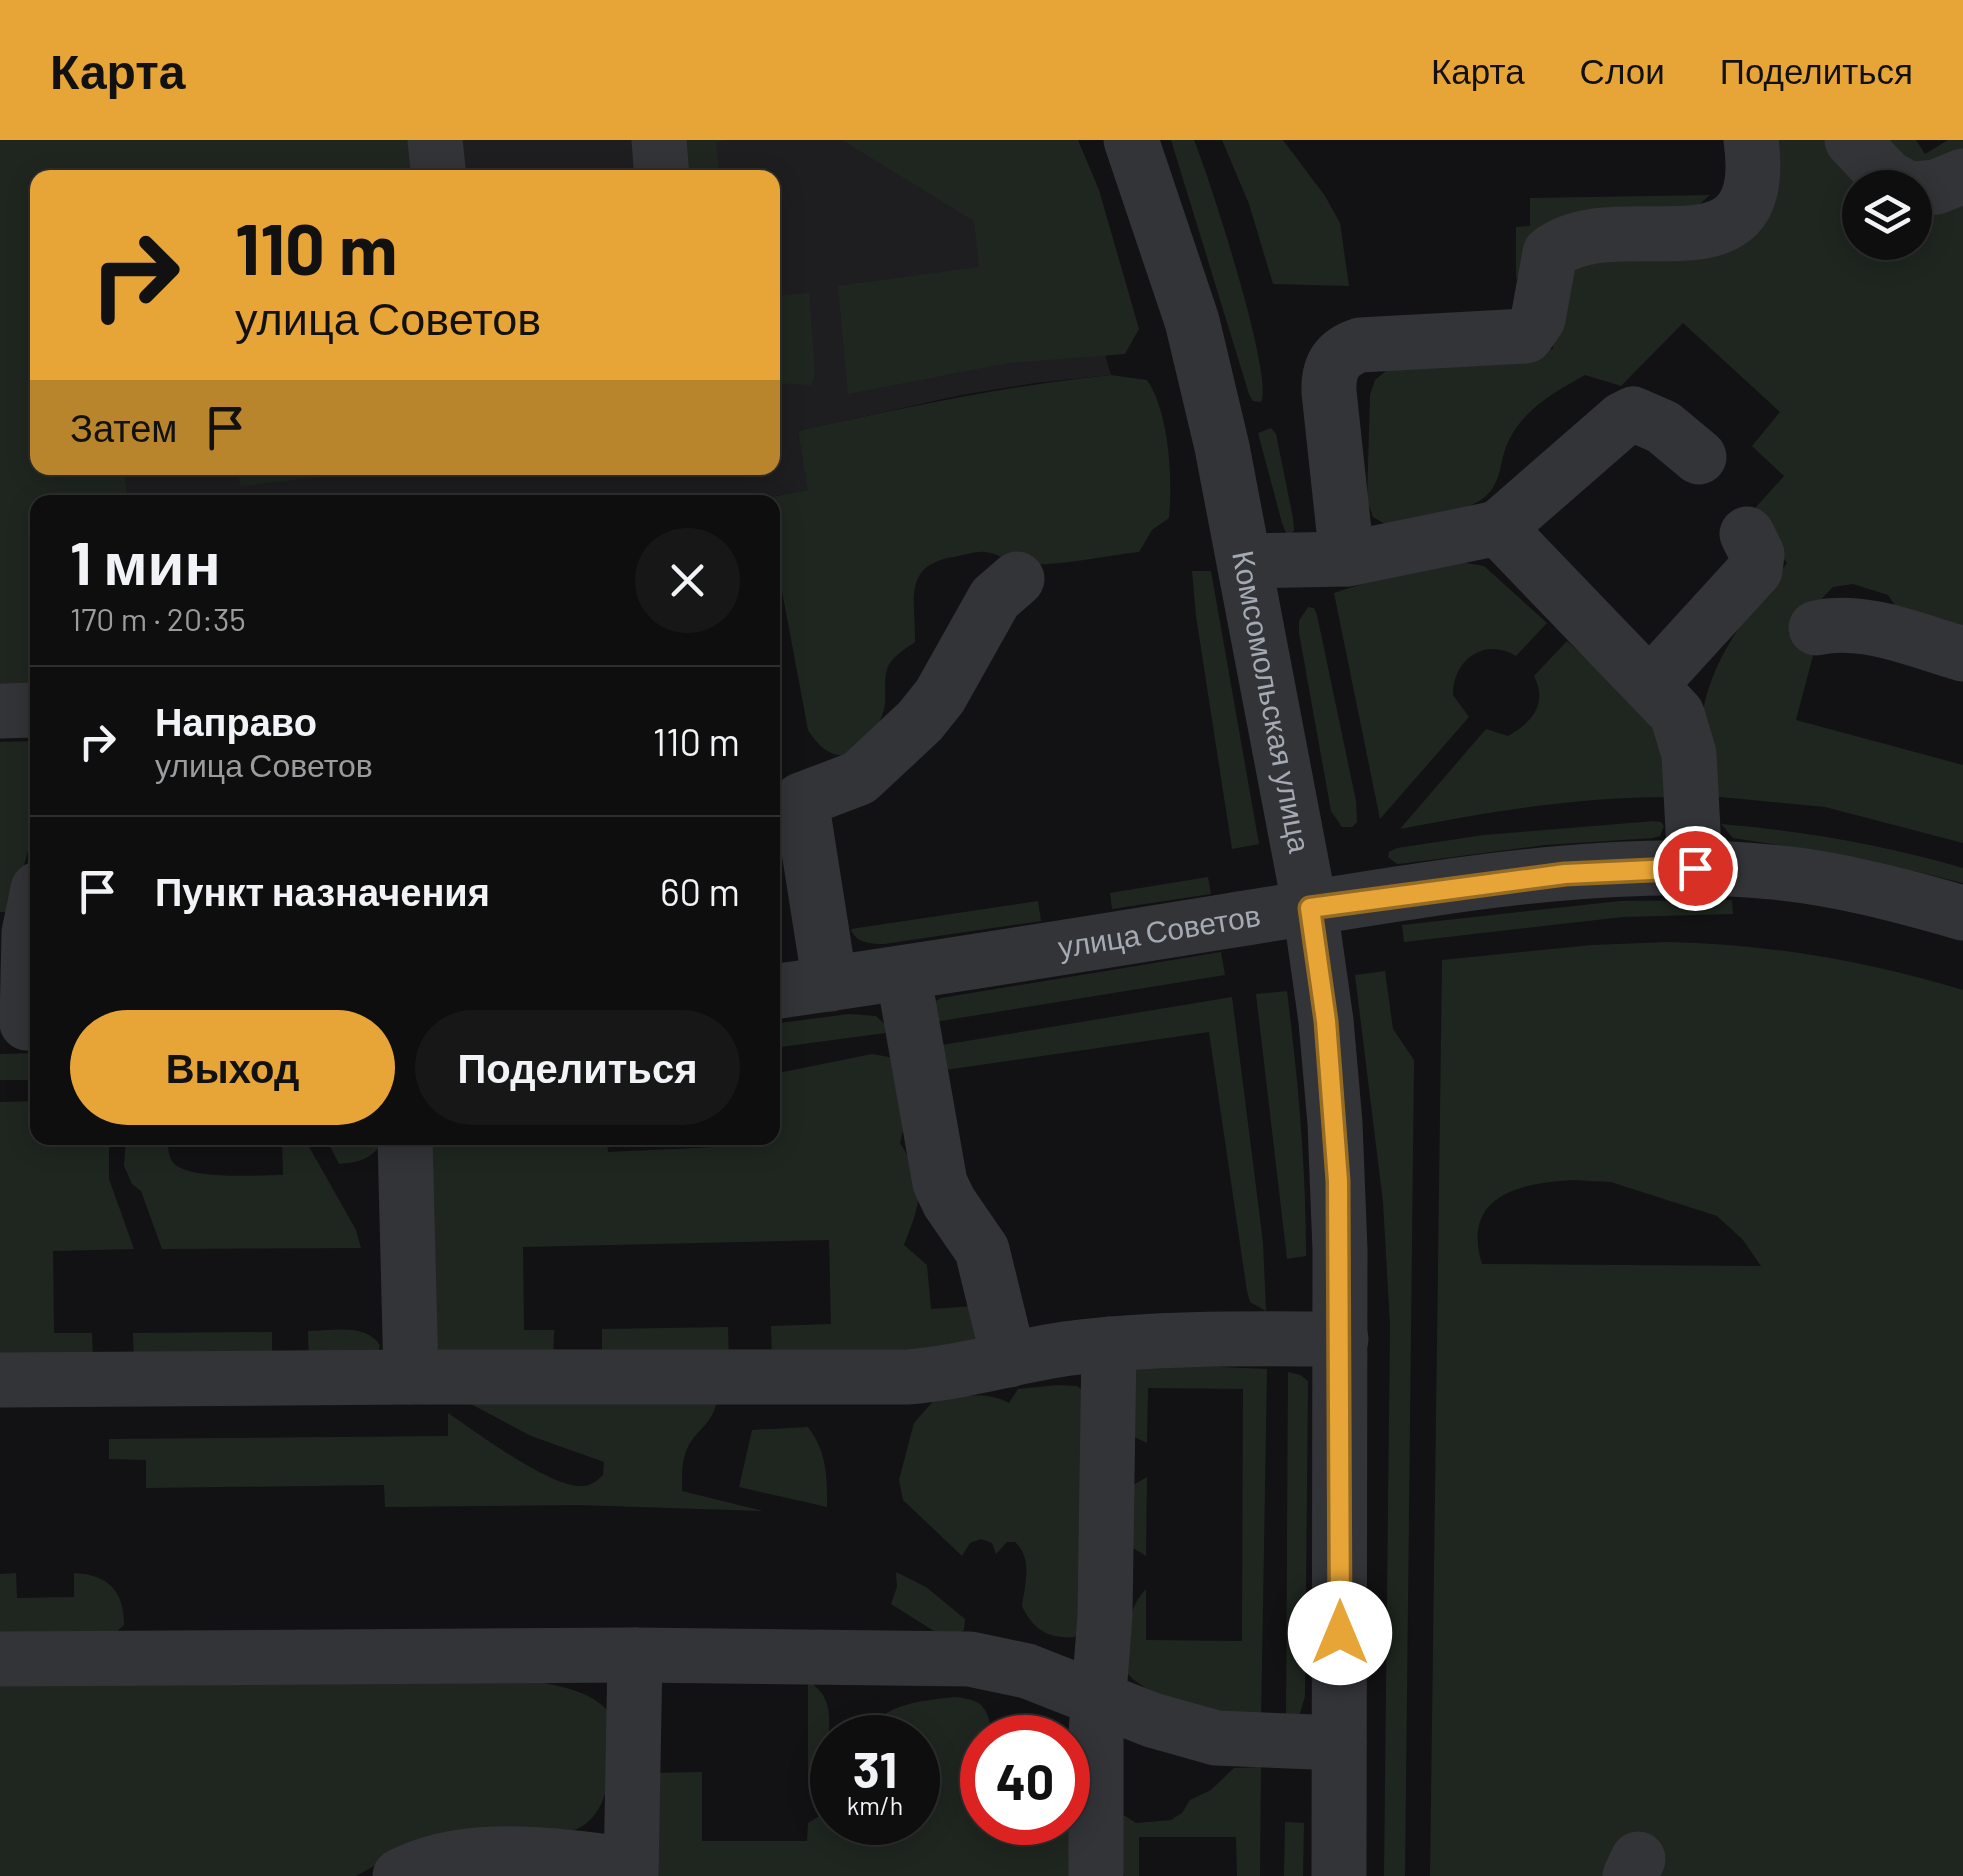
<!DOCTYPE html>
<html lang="ru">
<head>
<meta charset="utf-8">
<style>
  body { margin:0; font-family:Barlow,sans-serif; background:#171718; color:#f1f3f6; height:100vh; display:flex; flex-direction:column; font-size:38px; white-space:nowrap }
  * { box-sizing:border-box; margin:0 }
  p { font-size:32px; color:#9b9c9e }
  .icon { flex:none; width:55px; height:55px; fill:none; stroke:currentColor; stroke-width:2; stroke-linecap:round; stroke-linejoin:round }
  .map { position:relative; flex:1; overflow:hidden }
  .side { position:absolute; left:30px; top:355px; width:750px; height:650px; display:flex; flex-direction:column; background:#0e0e0f; border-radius:20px; box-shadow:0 5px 25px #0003,0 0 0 2px #2e2e2f }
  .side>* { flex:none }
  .hud { position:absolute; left:30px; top:30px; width:750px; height:305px; border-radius:20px; box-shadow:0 5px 25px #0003,0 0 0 2px #2e2e2f; background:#e7a537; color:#111; overflow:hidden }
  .buttons { position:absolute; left:1842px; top:30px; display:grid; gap:20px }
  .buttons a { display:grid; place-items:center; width:90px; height:90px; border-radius:50%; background:#0e0e0f; box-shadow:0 5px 25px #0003,0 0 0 2px #2e2e2f; font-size:50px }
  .speed { position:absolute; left:810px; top:1575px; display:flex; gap:20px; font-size:50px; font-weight:700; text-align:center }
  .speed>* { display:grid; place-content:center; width:130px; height:130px; border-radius:50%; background:#0e0e0f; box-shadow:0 5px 25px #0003,0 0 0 2px #2e2e2f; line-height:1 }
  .speed small { font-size:25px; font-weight:400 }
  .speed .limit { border:15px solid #d22; background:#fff; color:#111 }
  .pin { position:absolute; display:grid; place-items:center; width:85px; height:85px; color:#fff; margin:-42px; border:5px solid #fff; border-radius:50%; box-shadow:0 2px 10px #0007 }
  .me { position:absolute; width:110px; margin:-55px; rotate:0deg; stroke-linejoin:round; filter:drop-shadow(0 0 8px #0008) }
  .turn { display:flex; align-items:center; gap:35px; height:210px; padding:0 40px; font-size:45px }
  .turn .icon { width:130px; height:130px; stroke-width:2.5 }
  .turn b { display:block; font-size:70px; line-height:85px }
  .then { display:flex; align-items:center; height:95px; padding:0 40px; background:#0003; gap:20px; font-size:38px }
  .round { display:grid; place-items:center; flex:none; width:105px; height:105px; border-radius:52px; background:#171718 }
  .head { display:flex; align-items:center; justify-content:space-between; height:170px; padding:0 40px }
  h1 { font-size:60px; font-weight:700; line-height:75px }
  .cta { display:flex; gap:20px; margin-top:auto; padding:20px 40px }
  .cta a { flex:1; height:115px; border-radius:60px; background:#e7a537; color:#111; font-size:40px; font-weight:700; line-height:115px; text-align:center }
  .cta a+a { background:#171718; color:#f1f3f6 }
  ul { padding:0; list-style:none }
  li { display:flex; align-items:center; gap:30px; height:150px; padding:0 40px; border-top:2px solid #2e2e2f }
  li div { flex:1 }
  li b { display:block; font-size:38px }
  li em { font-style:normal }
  header { display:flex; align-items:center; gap:60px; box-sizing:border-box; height:140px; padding:0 50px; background:#e7a537; color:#111 }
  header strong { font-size:48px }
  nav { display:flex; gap:55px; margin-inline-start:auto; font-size:35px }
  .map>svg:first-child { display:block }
  .built { fill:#1e1e21 }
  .green { fill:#1f261f; fill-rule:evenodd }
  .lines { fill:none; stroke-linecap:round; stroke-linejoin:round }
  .minor { stroke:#333438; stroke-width:55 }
  .route-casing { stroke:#966b24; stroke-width:25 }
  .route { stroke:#e7a537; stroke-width:18 }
  .labels { text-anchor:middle; stroke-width:10; stroke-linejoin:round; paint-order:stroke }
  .street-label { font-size:30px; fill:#a4aab3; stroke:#0d0d0f }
</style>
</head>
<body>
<header>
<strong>Карта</strong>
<nav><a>Карта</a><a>Слои</a><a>Поделиться</a></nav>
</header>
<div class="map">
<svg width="1963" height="1736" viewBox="0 0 1963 1736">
  <rect width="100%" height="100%" fill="#121214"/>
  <!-- built -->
  <polygon class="built" points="417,0 1022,0 1087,153 1111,235 1035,243 961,255 798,291 809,350 765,358 729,362 128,362 124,328 772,328 772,38 421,37"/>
  <!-- green -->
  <g class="green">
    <polygon points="0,0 417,0 421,37 38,38 38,328 124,328 128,362 38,362 37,543 0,544"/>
    <polygon points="672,0 730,0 716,2 720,37 674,37"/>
    <polygon points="842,0 1078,0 1099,50 1139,189 1125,214 1008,223 848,254 838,146 979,127 974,81"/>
    <path d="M1171,0H1194C1209,37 1274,236 1261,262L1253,261L1249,254Z"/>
    <polygon points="1222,0 1283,0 1325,56 1340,83 1349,146 1273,144 1249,64"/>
    <path d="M1777,0H1830L1860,48V102H1915V71L1963,62V485L1952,488L1900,473L1888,455L1853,444L1833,447L1788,493L1815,508L1796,580L1963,625V703L1825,667L1710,656C1708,630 1698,596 1703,571C1714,512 1752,470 1787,423L1747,377L1784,336L1752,306L1780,272L1683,183L1621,246L1585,235C1553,253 1520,271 1506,307C1499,326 1501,342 1486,356C1468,373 1414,381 1390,387L1373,377L1367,360L1370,255L1375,240L1392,226L1483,219L1553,209L1551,192L1563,128L1703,109Z"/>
    <polygon points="1884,0 1916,0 1925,14 1948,0 1963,0 1963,9 1932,27 1916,27"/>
    <polygon points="1710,55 1694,69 1533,113 1516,139 1516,87 1530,86 1530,58"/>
    <polygon points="809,153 815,233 812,245 773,243 773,156"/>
    <path d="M1111,235L1147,240C1169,272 1173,339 1169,378L1152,390L1139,412C1101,416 1059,427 1022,424C1009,423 998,413 985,412C976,411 964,415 954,417C901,425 916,462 915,502C905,509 891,517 887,529C883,542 887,557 884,569C872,612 837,637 808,590L773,403L772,362H766L765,358L808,350L798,291C902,268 1005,246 1111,235Z"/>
    <polygon points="1271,288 1276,294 1293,378 1294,390 1291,396 1286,393 1282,383 1258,293"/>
    <polygon points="238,328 405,328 240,346"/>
    <path d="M1448,420L1484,426L1547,483L1516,516C1485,497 1453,519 1453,555L1469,577L1380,679L1334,453L1417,426Z"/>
    <polygon points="1192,431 1211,431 1259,704 1232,709 1196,476"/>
    <polygon points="1308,467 1314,468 1317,475 1356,661 1357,682 1352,687 1342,687 1331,671 1299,493 1299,481"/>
    <path d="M1567,501L1650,577L1659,590L1671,657C1578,657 1491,671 1400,689L1486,589L1508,596C1533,582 1548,563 1534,536Z"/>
    <polygon points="34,601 37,608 37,676 12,772 0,772 0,602"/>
    <polygon points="1654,681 1661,682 1664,686 1660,696 1653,698 1546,705 1407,723 1397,724 1388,717 1389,712 1397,708 1484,695"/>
    <path d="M1721,684C1804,691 1883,705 1963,728V743L1861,718L1733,698Z"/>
    <polygon points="1208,737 1211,754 1112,769 1110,753"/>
    <polygon points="1732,760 1733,774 1623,777 1404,802 1402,785 1620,761"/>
    <path d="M1038,761L1041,781L884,804C872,804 855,803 851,789Z"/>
    <path d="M1668,802C1770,804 1865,821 1963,850V1736H1430L1442,820L1592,805ZM1573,1040L1611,1042L1717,1076L1743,1100L1761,1126L1482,1124C1461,1055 1520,1043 1573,1040Z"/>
    <polygon points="1221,812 1225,835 922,884 929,865 941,858"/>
    <polygon points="1385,831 1393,889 1414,920 1405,1736 1384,1736 1390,1185 1383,1062 1355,835"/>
    <path d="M1287,851C1298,939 1306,1027 1306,1116L1287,1119L1256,854Z"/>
    <polygon points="1232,857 1263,1102 1266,1171 1250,1162 1247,1151 1209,892 945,930 930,907"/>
    <polygon points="849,874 876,876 893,892 773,908 772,884"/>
    <polygon points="37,913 37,940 0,940 0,914"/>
    <path d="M872,914L889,917L896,922L903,990L900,1003C927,1045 921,1062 904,1105L927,1125L931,1169L976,1166L979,1189L974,1202L772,1225L771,1186L831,1184L829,1100L523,1107L524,1190H554L553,1228L434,1209L428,998H607L608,1012L735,1006V998H772L773,934Z"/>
    <polygon points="37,961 38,998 109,998 109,1039 134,1109 53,1111 54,1193 92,1193 93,1219 0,1220 0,962"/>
    <path d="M126,998H167C168,1005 168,1015 172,1021C184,1041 261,1035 283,1035L282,998H304L356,1090L361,1108L162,1109L141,1051L132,1044L124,1026Z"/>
    <path d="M326,998H385C373,1018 363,1022 339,1024Z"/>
    <polygon points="728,1187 729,1224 602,1225 602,1189"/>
    <path d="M308,1191C332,1191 365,1183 380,1205L376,1221L309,1226Z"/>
    <polygon points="272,1192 272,1227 134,1227 133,1193"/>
    <path d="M1152,1224L1267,1229L1261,1583C1226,1576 1151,1561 1128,1534C1129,1502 1123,1473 1146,1449V1500L1242,1501L1243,1249L1148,1248L1147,1303L1130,1295L1132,1229Z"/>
    <polygon points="1288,1232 1300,1235 1308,1241 1305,1556 1298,1580 1286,1587"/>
    <path d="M1058,1245L1077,1246L1083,1251L1081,1481L1075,1497C1049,1499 1033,1490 1022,1466C1025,1445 1033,1418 1015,1402H1007L996,1414L992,1403L981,1399L970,1403L962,1416L903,1360L899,1340L914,1283L936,1258C962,1258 985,1250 1009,1263L1018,1249Z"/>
    <path d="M717,1260C713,1285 695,1290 687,1309C681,1323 682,1337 682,1351L763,1371L578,1365L385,1367L384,1345L146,1348V1320L109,1319V1299L448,1296V1273C476,1292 551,1348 582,1346C591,1346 597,1341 603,1335L604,1322L531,1296L469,1263Z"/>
    <path d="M808,1287C827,1312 827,1337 827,1367L739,1347L752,1290Z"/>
    <polygon points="1147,1337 1146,1416 1133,1408 1133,1345"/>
    <polygon points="896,1432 926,1447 965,1479 964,1490 953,1498 937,1493 891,1464 897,1447"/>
    <path d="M16,1433L17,1458L74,1457V1433C108,1435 124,1450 124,1485L112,1496H0V1434Z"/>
    <path d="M0,1539L535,1541C563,1547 592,1551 611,1574C608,1622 619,1681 561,1695L403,1710L356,1736H0Z"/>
    <path d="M808,1541C837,1559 828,1584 828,1615L832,1616V1642L808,1637Z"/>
    <path d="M955,1557C985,1560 987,1568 993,1596L982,1598V1682H1068V1677L1073,1700L1072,1736H647L649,1633L702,1632V1701H807L808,1683L826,1672L832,1663V1682H918V1598L869,1597C875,1564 926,1560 955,1557Z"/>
    <polygon points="1261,1627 1260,1736 1237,1736 1236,1697 1139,1697 1139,1736 1125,1736 1115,1730 1113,1674 1125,1676 1136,1683 1171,1680 1182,1673 1190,1660 1211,1650 1234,1628"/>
    <polygon points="1285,1682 1304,1683 1303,1736 1284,1736"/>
  </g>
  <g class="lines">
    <!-- minor -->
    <g class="minor">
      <polyline points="435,0 439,38"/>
      <polyline points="659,0 662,38"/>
      <path id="s1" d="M1131,0L1192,181L1222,307L1310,768L1326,881L1335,983L1340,1110L1339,1736"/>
      <polyline points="1852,0 1887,37 1907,48"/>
      <polyline points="1915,49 1936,47 1963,36"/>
      <polyline points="1498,388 1623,279 1633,274 1663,287 1699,317"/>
      <path d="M1347,419L1329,252C1328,227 1336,213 1360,205L1526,196L1538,179L1550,113C1621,60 1772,151 1751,0"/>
      <polyline points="1246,421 1347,419 1498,388 1677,574 1689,614 1695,728"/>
      <path d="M1816,488C1864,477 1917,501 1963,514"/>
      <polyline points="1650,545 1755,430 1757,414 1747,394"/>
      <polyline points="0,571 38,570"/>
      <polyline points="903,833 940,1043 949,1062 982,1110 1009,1220"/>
      <polyline points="830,844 801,660 859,638 920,581 940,556 995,458 1017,439"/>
      <path id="s2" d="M772,852C933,829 1092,803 1252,777C1420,751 1601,715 1771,732C1837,738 1900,755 1963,773"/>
      <polyline points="27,883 29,793 38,749"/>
      <path d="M411,1237H907C966,1233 1022,1213 1080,1207C1166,1197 1254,1199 1341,1199"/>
      <polyline points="0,1240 411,1237 405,998"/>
      <polyline points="0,1519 635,1515 970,1519 1027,1531 1152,1580 1216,1598 1339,1603"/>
      <path d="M400,1736C469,1700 556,1717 631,1724"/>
      <polyline points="631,1736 635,1515"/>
      <polyline points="1096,1736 1096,1593 1105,1475 1109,1204"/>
      <polyline points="1630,1736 1638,1719"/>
    </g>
  </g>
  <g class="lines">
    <defs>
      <polyline id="route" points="1340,1493 1338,1041 1326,881 1310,768 1565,734 1695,728"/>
    </defs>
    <!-- route casing -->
    <use href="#route" class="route-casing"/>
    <!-- route -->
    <use href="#route" class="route"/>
  </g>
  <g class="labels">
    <!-- street labels -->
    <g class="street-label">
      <text dy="10" stroke="none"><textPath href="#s1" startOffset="580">Комсомольская улица</textPath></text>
      <text dy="10" stroke="none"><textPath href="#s2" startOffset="392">улица Советов</textPath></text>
    </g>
  </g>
</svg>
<div class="buttons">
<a><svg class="icon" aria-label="layers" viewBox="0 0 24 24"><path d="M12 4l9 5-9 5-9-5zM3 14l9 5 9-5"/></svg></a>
</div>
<div class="speed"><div>31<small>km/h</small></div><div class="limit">40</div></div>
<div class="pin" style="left:1695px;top:728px;background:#d93025"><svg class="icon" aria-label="arrive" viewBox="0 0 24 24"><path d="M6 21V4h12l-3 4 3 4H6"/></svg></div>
<svg class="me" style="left:1340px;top:1493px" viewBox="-20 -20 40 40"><circle r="19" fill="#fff"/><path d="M0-13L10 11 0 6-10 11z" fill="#e7a537"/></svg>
<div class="hud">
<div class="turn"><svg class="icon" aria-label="right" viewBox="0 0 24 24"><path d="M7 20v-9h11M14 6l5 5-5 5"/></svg><div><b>110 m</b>улица Советов</div></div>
<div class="then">Затем<svg class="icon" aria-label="arrive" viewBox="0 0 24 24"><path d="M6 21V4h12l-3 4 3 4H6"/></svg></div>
</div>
<section class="side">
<div class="head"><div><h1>1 мин</h1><p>170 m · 20:35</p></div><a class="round"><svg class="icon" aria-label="close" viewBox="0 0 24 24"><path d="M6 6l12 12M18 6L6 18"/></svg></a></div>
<ul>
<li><svg class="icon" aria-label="right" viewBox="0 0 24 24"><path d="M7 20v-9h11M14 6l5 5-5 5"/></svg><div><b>Направо</b><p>улица Советов</p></div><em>110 m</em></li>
<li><svg class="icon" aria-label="arrive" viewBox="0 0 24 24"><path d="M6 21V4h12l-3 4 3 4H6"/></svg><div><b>Пункт назначения</b></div><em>60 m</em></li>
</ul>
<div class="cta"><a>Выход</a><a>Поделиться</a></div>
</section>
</div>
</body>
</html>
